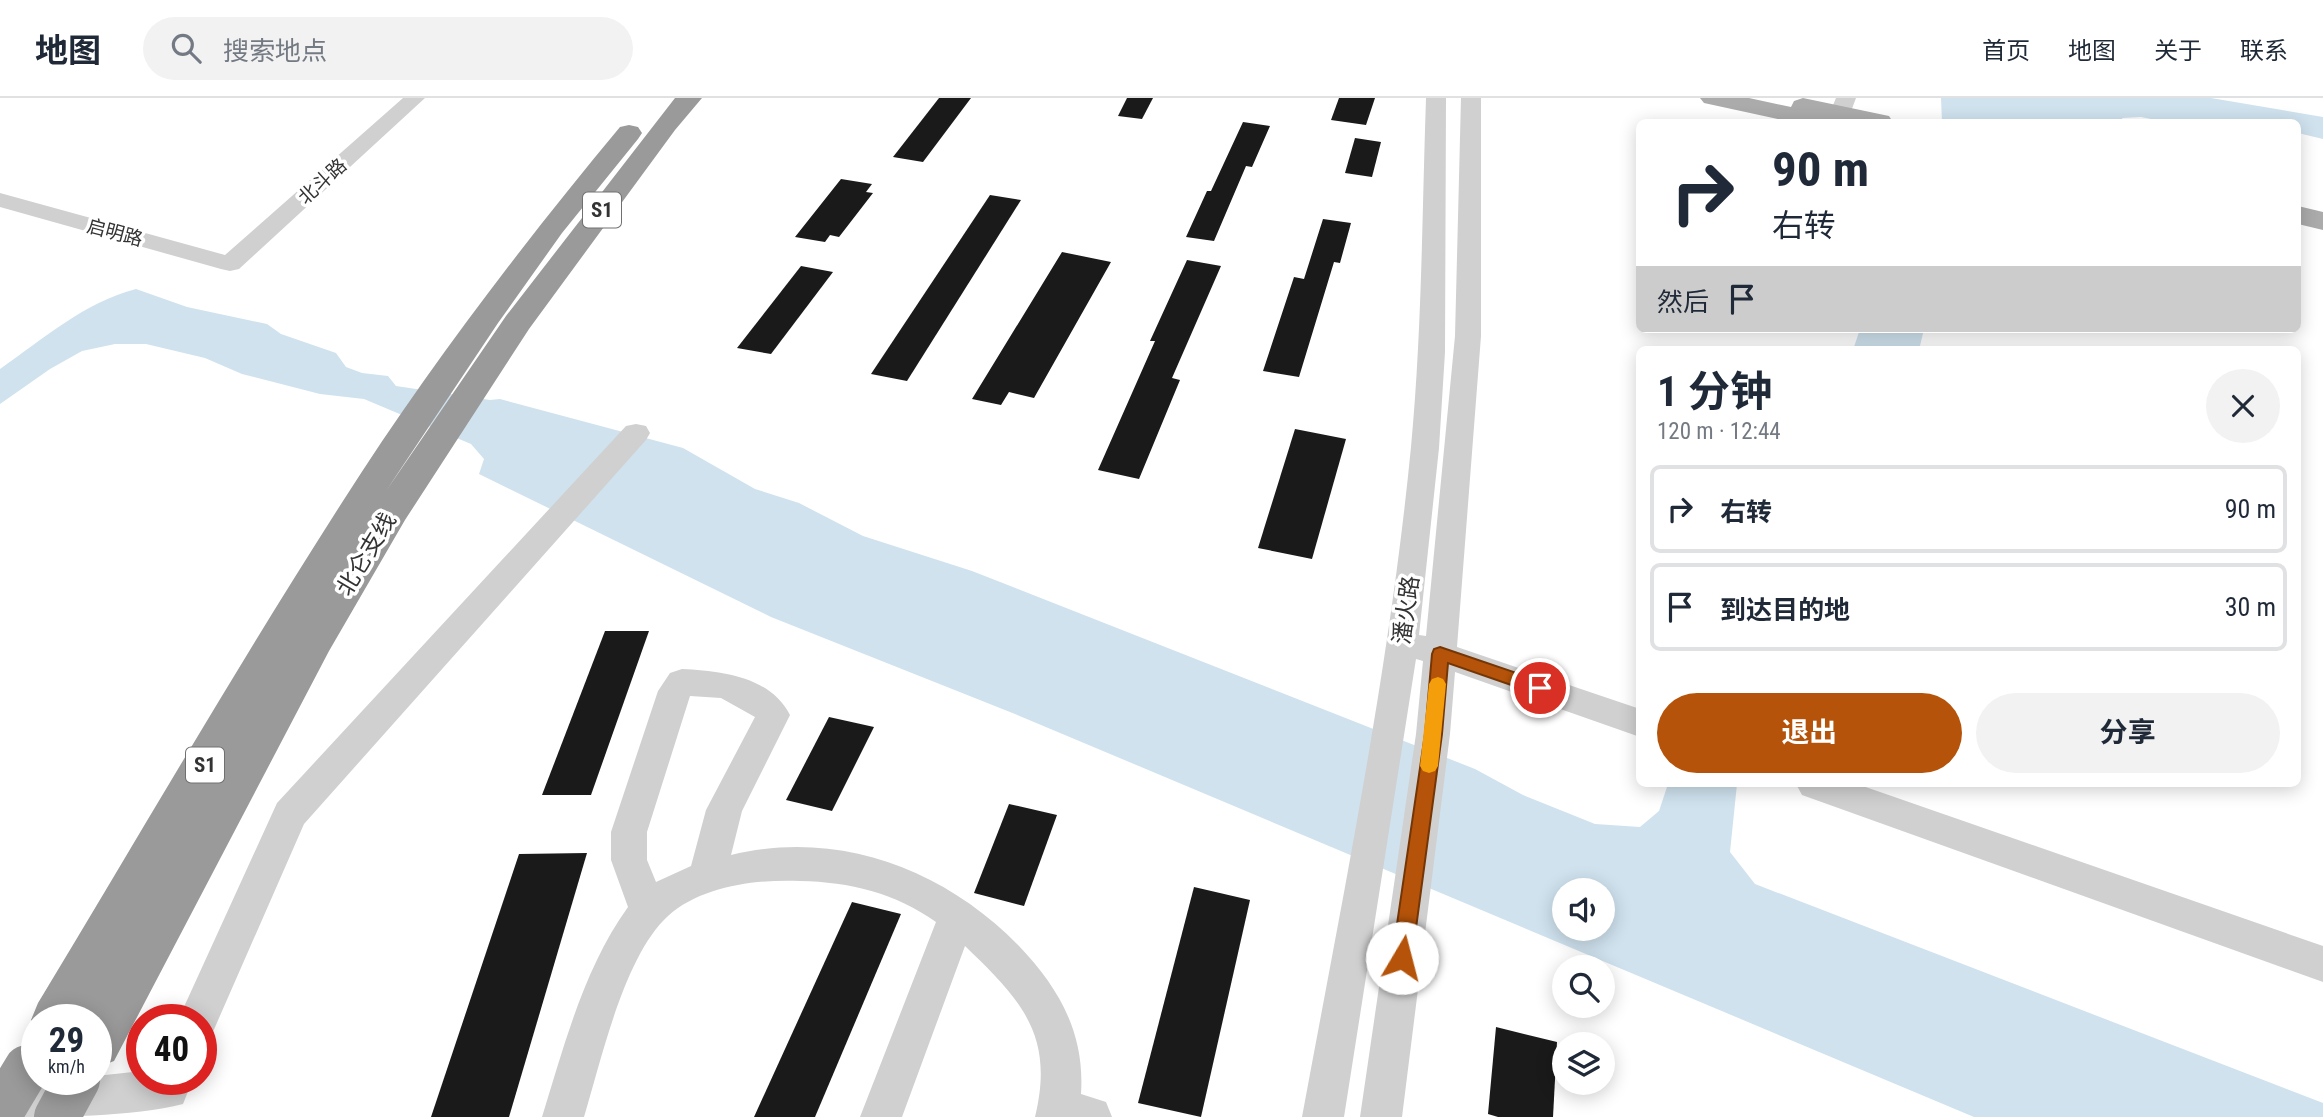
<!DOCTYPE html>
<html lang="zh">
<head>
<meta charset="utf-8">
<style>
  body { margin:0; font-family:"Roboto Condensed","Noto Sans SC",sans-serif; background:#f2f2f3; color:#1f2937; height:100vh; display:flex; flex-direction:column; font-size:26px; white-space:nowrap }
  * { box-sizing:border-box; margin:0 }
  p { font-size:23px; color:#747a83 }
  .icon { flex:none; width:38px; height:38px; fill:none; stroke:currentColor; stroke-width:2; stroke-linecap:round; stroke-linejoin:round }
  .map { position:relative; flex:1; overflow:hidden }
  .side { position:absolute; left:1636px; top:248px; width:665px; height:441px; display:flex; flex-direction:column; background:#fff; border-radius:10px; box-shadow:0 4px 18px #0003 }
  .side>* { flex:none }
  .top-card { position:absolute; left:1636px; top:21px; width:665px; height:214px; border-radius:10px; box-shadow:0 4px 18px #0003; background:#fff; color:#1f2937; overflow:hidden }
  .tools { position:absolute; left:1552px; top:780px; display:grid; gap:14px }
  .tools a { display:grid; place-items:center; width:63px; height:63px; border-radius:50%; background:#fff; box-shadow:0 4px 18px #0003; font-size:35px }
  .speed { position:absolute; left:21px; top:906px; display:flex; gap:14px; font-size:35px; font-weight:700; text-align:center }
  .speed>* { display:grid; place-content:center; width:91px; height:91px; border-radius:50%; background:#fff; box-shadow:0 4px 18px #0003; line-height:1 }
  .speed small { font-size:18px; font-weight:400 }
  .speed .limit { border:10px solid #d22; background:#fff; color:#111 }
  .pin { position:absolute; display:grid; place-items:center; width:60px; height:60px; color:#fff; margin:-30px; border:4px solid #fff; border-radius:50%; box-shadow:0 2px 7px #0007 }
  .me { position:absolute; width:77px; margin:-38px; rotate:8deg; stroke-linejoin:round; filter:drop-shadow(0 0 5px #0008) }
  .turn { display:flex; align-items:center; gap:24px; height:147px; padding:0 21px; font-size:32px }
  .turn .icon { width:91px; height:91px; stroke-width:2.5 }
  .turn b { display:block; font-size:49px; line-height:60px }
  .then { display:flex; align-items:center; height:66px; padding:0 21px; background:#0003; gap:14px; font-size:26px }
  .round { display:grid; place-items:center; flex:none; width:74px; height:74px; border-radius:37px; background:#f2f2f3 }
  .head { display:flex; align-items:center; justify-content:space-between; height:119px; padding:0 21px }
  h1 { font-size:42px; font-weight:700; line-height:52px }
  .cta { display:flex; gap:14px; margin-top:auto; padding:14px 21px }
  .cta a { flex:1; height:80px; border-radius:42px; background:#b45309; color:#fff; font-size:28px; font-weight:700; line-height:80px; text-align:center }
  .cta a+a { background:#f2f2f3; color:#1f2937 }
  ul { padding:0; list-style:none }
  li { display:flex; align-items:center; gap:21px; height:88px; margin:0 14px 10px; padding:0 7px; border:4px solid #e0e1e3; border-radius:10px }
  li div { flex:1 }
  li b { display:block; font-size:26px }
  li em { font-style:normal }
  header { display:flex; align-items:center; gap:42px; box-sizing:border-box; height:98px; padding:0 35px; background:#fff; border-bottom:2px solid #e0e1e3 }
  header strong { font-size:33px }
  nav { display:flex; gap:38px; margin-inline-start:auto; font-size:24px }
  .search { width:490px; height:63px; background:#f2f2f3; display:flex; align-items:center; gap:18px; box-sizing:border-box; padding:0 24px; border-radius:38px; color:#747a83; font-size:26px }
  .map>svg:first-child { display:block }
  .water { fill:#cfe2ee; fill-rule:evenodd }
  .building { fill:#1a1a1a }
  .lines { fill:none; stroke-linecap:round; stroke-linejoin:round }
  .minor { fill:#d0d0d0; fill-rule:evenodd }
  .major { fill:#ababab; fill-rule:evenodd }
  .highway { fill:#9a9a9a; fill-rule:evenodd }
  .highway-bridge { stroke:#9a9a9a; stroke-width:46 }
  .route { fill:#b45309; stroke:#753606; stroke-width:2 }
  .slow { fill:#f59e0b }
  .labels { text-anchor:middle; stroke-width:7; stroke-linejoin:round; paint-order:stroke }
  .far-street-label { font-size:19px; fill:#333; stroke:#fff }
  .shield { fill:#fff; stroke:#707070; stroke-width:2 }
  .shield-label { font-size:21px; font-weight:bold; fill:#333 }
  .street-label { font-size:23px; fill:#333; stroke:#fff }
</style>
</head>
<body>
<header>
<strong>地图</strong>
<div class="search"><svg class="icon" aria-label="search" viewBox="0 0 24 24"><circle cx="10" cy="10" r="6"/><path d="M15 15l6 6"/></svg>搜索地点</div>
<nav><a>首页</a><a>地图</a><a>关于</a><a>联系</a></nav>
</header>
<div class="map">
<svg width="2323" height="1019" viewBox="0 0 2323 1019">
  <rect width="100%" height="100%" fill="#fff"/>
  <!-- water -->
  <g class="water">
    <path d="M1941,0H2211L2323,19V41L2298,35V24H2166L2141,19L2122,20L2124,24C2087,24 2050,20 2013,22L2011,24H1942Z"/>
    <path d="M136,191L187,209L267,226L281,236L336,255L346,269L362,275L388,278L396,288L490,302L500,301L683,350L755,391L799,405L863,438L972,473L1475,671L1523,697L1595,726L1640,729L1659,713L1668,686H1737L1730,754L1755,786L2323,1005V1019H1974L1015,616L771,519L479,376L484,361L471,346L364,301L320,296L242,276L205,260L146,246H115L82,253L50,271L0,306V271C43,241 85,204 136,191ZM1564,793H1603V831H1564Z"/>
    <polygon points="1860,231 1924,231 1919,252 1853,252"/>
  </g>
  <!-- building -->
  <g class="building">
    <polygon points="939,0 971,0 923,64 893,59"/>
    <polygon points="1127,0 1153,0 1142,21 1118,18"/>
    <polygon points="1339,0 1375,0 1366,27 1331,22"/>
    <polygon points="1243,24 1270,28 1252,69 1246,68 1214,143 1186,139 1207,93 1211,93"/>
    <polygon points="1355,40 1381,44 1372,79 1345,75"/>
    <polygon points="841,81 872,86 866,94 873,95 839,139 830,137 825,144 795,139"/>
    <polygon points="990,97 1021,102 907,283 871,276"/>
    <polygon points="1323,121 1351,125 1340,165 1334,164 1299,279 1263,273 1294,179 1304,181"/>
    <polygon points="1062,154 1111,164 1034,300 1009,294 1001,307 972,301"/>
    <polygon points="1187,162 1221,168 1172,280 1180,282 1139,381 1098,372 1155,243 1150,243"/>
    <polygon points="801,168 833,174 771,256 737,250"/>
    <polygon points="1295,331 1346,341 1312,461 1258,450"/>
    <polygon points="605,533 649,533 591,697 542,697"/>
    <polygon points="829,619 874,629 832,713 786,702"/>
    <polygon points="1009,706 1057,717 1024,808 974,795"/>
    <polygon points="587,755 509,1019 431,1019 519,756"/>
    <polygon points="1194,789 1250,802 1201,1019 1138,1005"/>
    <polygon points="852,804 901,816 815,1019 754,1019"/>
    <polygon points="1496,929 1557,944 1553,1019 1498,1019 1488,1016"/>
  </g>
  <g class="lines">
    <!-- minor -->
    <g class="minor">
      <polygon points="403,0 425,0 239,171 230,173 221,171 0,109 0,95 225,157"/>
      <path d="M1426,0H1446L1445,254L1439,350L1419,537L1426,538L1455,238L1461,0H1481V238L1457,549L1640,611V639L1455,574L1450,636L1402,1019H1360L1416,636L1423,563L1416,561L1344,1019H1302C1343,797 1389,574 1411,349C1422,233 1422,117 1426,0Z"/>
      <polygon points="1836,0 1856,0 1847,24 1826,24"/>
      <polygon points="636,326 646,328 650,335 646,342 304,726 212,936 201,940 201,922 178,922 277,705 626,328"/>
      <path d="M682,571C721,573 770,578 790,617L742,713L731,757C838,731 944,771 1019,848C1059,890 1085,935 1081,996L1106,1004L1112,1019H1035C1055,937 1021,902 965,848L902,1019H860L936,824C895,795 850,784 800,783C758,781 701,788 668,818C624,858 601,963 584,1019H542C564,948 584,870 628,809L611,762V734L658,593L670,575ZM690,598L721,600L755,619L706,712L691,768L656,784L647,762V734Z"/>
      <polygon points="1796,686 1857,686 2323,848 2323,884 1802,697"/>
      <path d="M142,973V982H185L189,991L183,1006C134,1019 53,1019 0,1019V988L60,982H96V978Z"/>
    </g>
    <!-- major -->
    <g class="major">
      <polygon points="1700,0 1749,0 1791,9 1794,3 1803,0 1889,18 1893,24 1792,24 1704,5"/>
      <polygon points="2298,108 2323,114 2323,132 2298,126"/>
    </g>
    <!-- highway -->
    <path class="highway" d="M675,0H702L675,32L529,231L405,422L329,553L114,963L96,970V922H82L101,889L82,922H37V937L31,922L38,905C139,738 237,568 343,403C426,273 521,148 620,29L629,27L638,29L642,35L638,41L562,135L498,225L386,393L506,218Z"/>
    <!-- highway-bridge -->
    <g class="highway-bridge">
      <polyline points="0,1015 27,970"/>
      <polyline points="57,1019 77,982"/>
    </g>
  </g>
  <!-- route -->
  <polygon class="route" points="1440,549 1546,585 1548,590 1546,595 1540,597 1448,565 1442,636 1412,860 1409,867 1402,870 1395,867 1392,860 1425,636 1432,556 1434,551"/>
  <!-- slow -->
  <polygon class="slow" points="1438,579 1443,581 1446,586 1438,668 1435,673 1429,675 1423,673 1420,668 1429,586 1432,581"/>
  <g class="labels">
    <!-- far-street labels -->
    <g class="far-street-label">
      <text transform="translate(322 83) rotate(-42)" y="7">北斗路</text>
      <text transform="translate(115 134) rotate(15)" y="7">启明路</text>
    </g>
    <!-- shield labels -->
    <g class="shield">
      <rect x="583" y="94.5" width="38" height="35" rx="5"/>
      <rect x="186" y="649.5" width="38" height="35" rx="5"/>
    </g>
    <g class="shield-label">
      <text x="602" y="119">S1</text>
      <text x="205" y="674">S1</text>
    </g>
    <!-- street labels -->
    <g class="street-label">
      <text transform="translate(366 456) rotate(-59)" y="8">北仑支线</text>
      <text transform="translate(1406 512) rotate(-82)" y="8">潘火路</text>
    </g>
  </g>
</svg>
<div class="tools">
<a><svg class="icon" aria-label="sound" viewBox="0 0 24 24"><path d="M4 9h4l5-4v14l-5-4H4zM17 9q2 3 0 6"/></svg></a>
<a><svg class="icon" aria-label="search" viewBox="0 0 24 24"><circle cx="10" cy="10" r="6"/><path d="M15 15l6 6"/></svg></a>
<a><svg class="icon" aria-label="layers" viewBox="0 0 24 24"><path d="M12 4l9 5-9 5-9-5zM3 14l9 5 9-5"/></svg></a>
</div>
<div class="speed"><div>29<small>km/h</small></div><div class="limit">40</div></div>
<div class="pin" style="left:1540px;top:590px;background:#d93025"><svg class="icon" aria-label="arrive" viewBox="0 0 24 24"><path d="M6 21V4h12l-3 4 3 4H6"/></svg></div>
<svg class="me" style="left:1402px;top:860px" viewBox="-20 -20 40 40"><circle r="19" fill="#fff"/><path d="M0-13L10 11 0 6-10 11z" fill="#b45309"/></svg>
<div class="top-card">
<div class="turn"><svg class="icon" aria-label="right" viewBox="0 0 24 24"><path d="M7 20v-9h11M14 6l5 5-5 5"/></svg><div><b>90 m</b>右转</div></div>
<div class="then">然后<svg class="icon" aria-label="arrive" viewBox="0 0 24 24"><path d="M6 21V4h12l-3 4 3 4H6"/></svg></div>
</div>
<section class="side">
<div class="head"><div><h1>1 分钟</h1><p>120 m · 12:44</p></div><a class="round"><svg class="icon" aria-label="close" viewBox="0 0 24 24"><path d="M6 6l12 12M18 6L6 18"/></svg></a></div>
<ul>
<li><svg class="icon" aria-label="right" viewBox="0 0 24 24"><path d="M7 20v-9h11M14 6l5 5-5 5"/></svg><div><b>右转</b></div><em>90 m</em></li>
<li><svg class="icon" aria-label="arrive" viewBox="0 0 24 24"><path d="M6 21V4h12l-3 4 3 4H6"/></svg><div><b>到达目的地</b></div><em>30 m</em></li>
</ul>
<div class="cta"><a>退出</a><a>分享</a></div>
</section>
</div>
</body>
</html>
